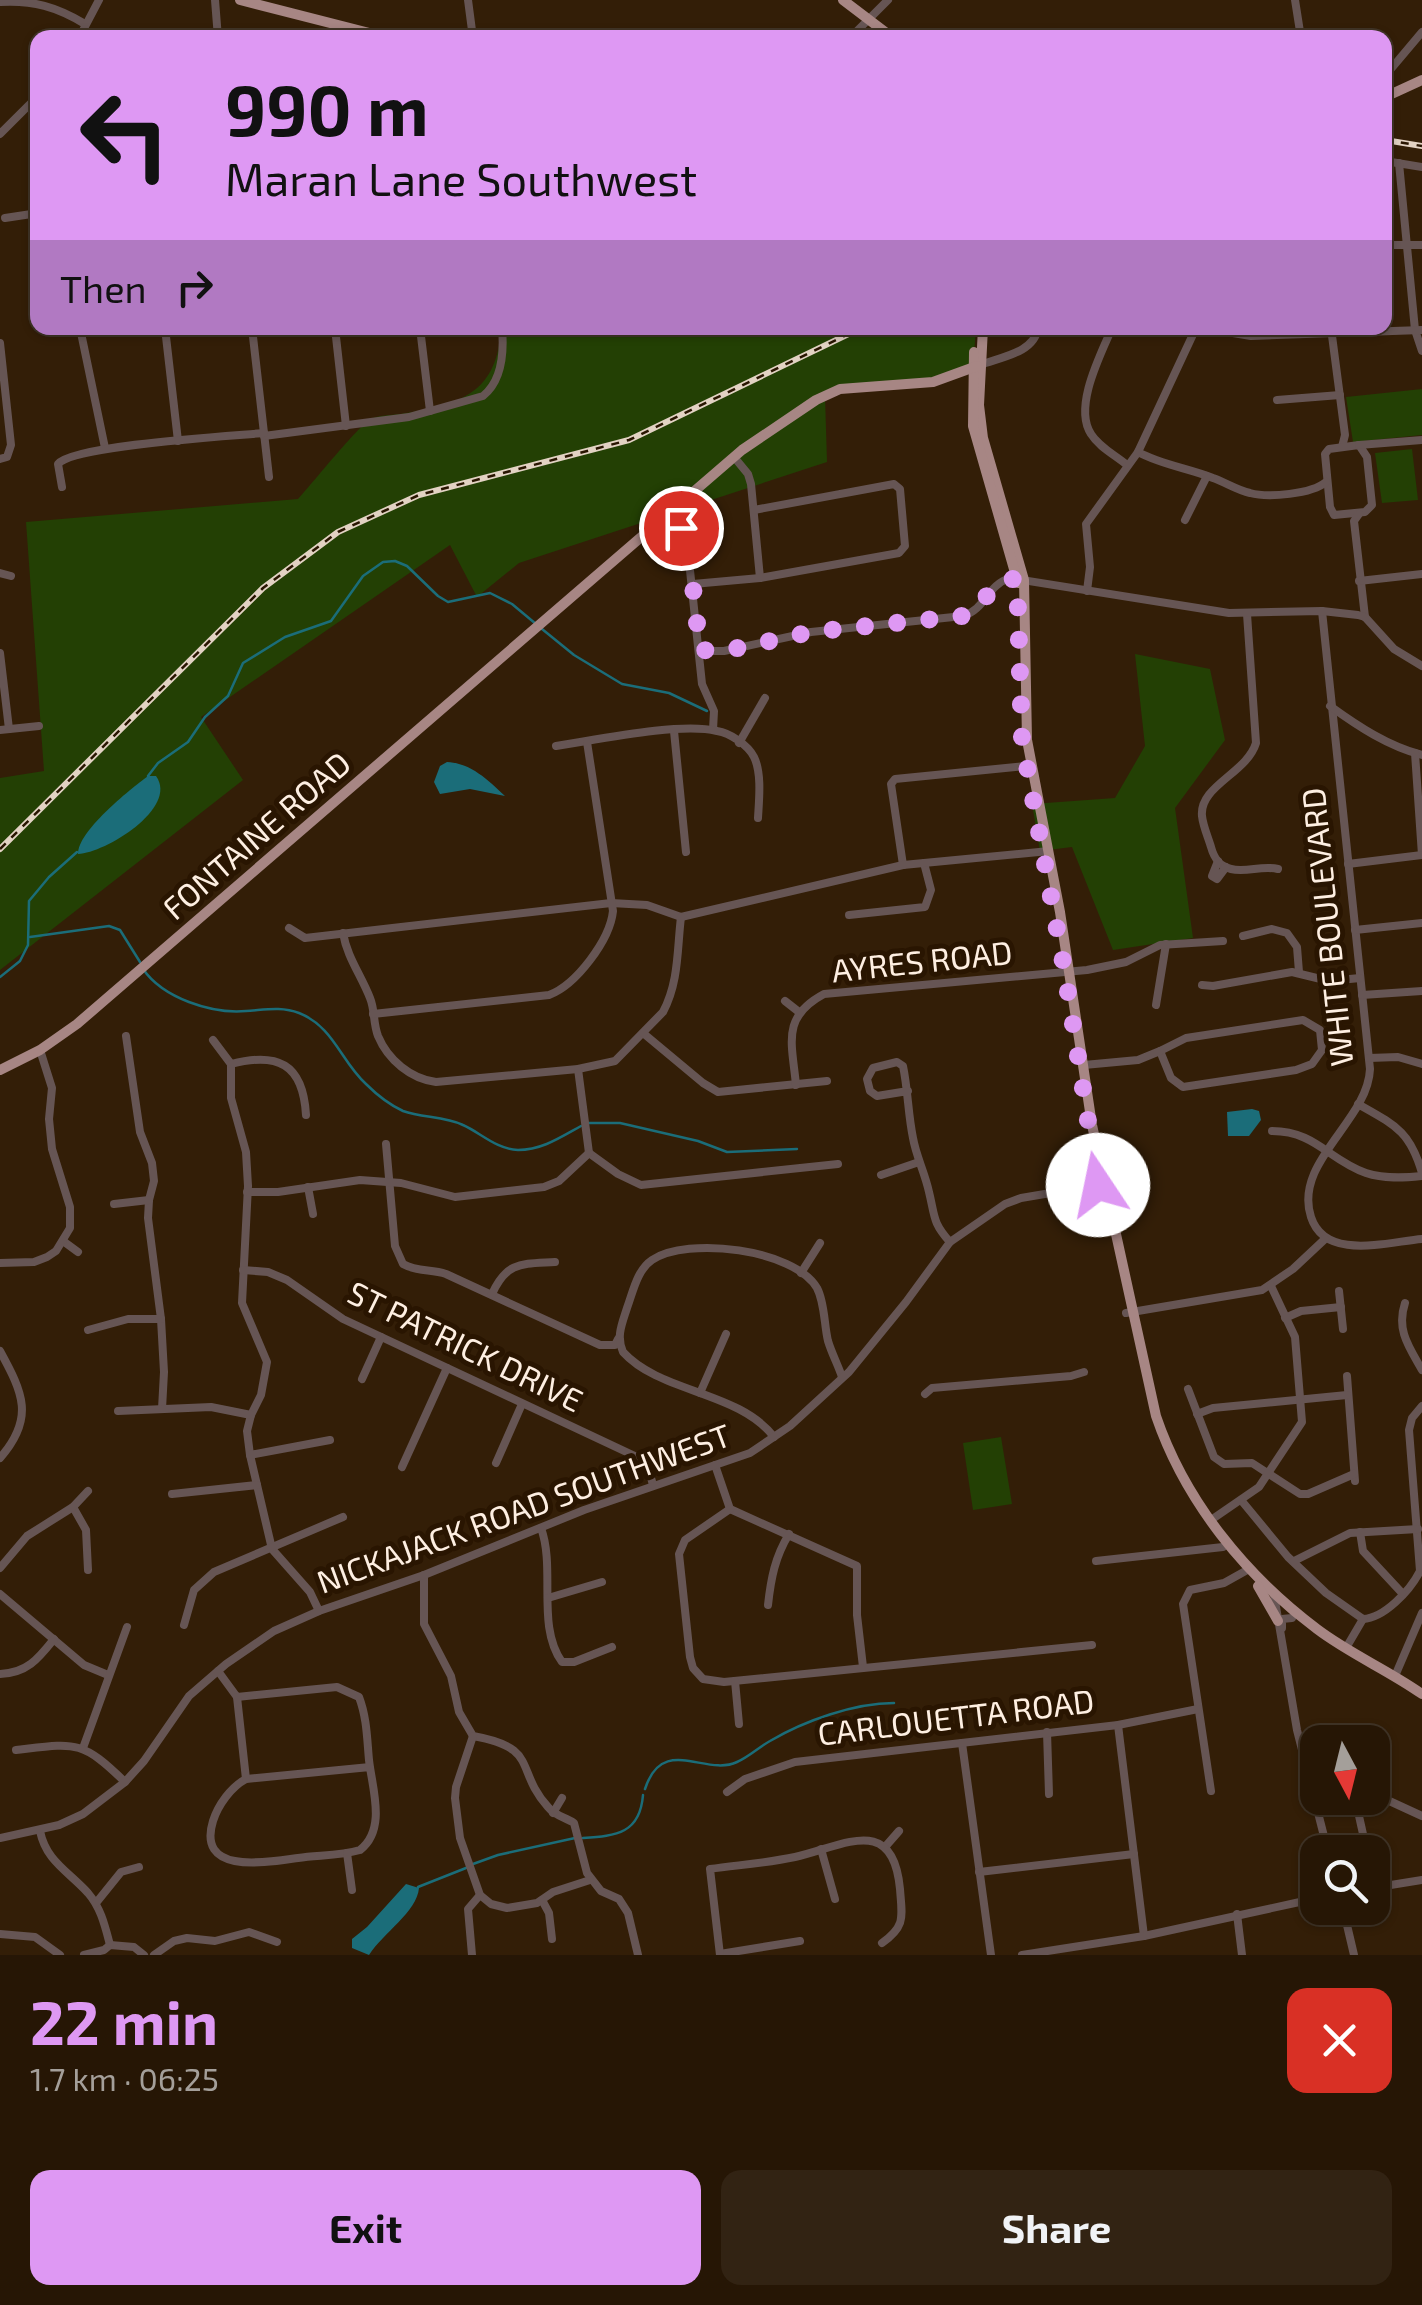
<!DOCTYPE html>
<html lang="en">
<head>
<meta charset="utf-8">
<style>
  body { margin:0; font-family:"Exo 2",sans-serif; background:#322313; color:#f1f3f6; height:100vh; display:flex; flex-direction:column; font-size:38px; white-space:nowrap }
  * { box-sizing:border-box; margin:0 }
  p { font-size:32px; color:#a49f9a }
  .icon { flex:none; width:55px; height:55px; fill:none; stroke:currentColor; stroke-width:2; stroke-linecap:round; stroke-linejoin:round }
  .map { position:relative; height:1955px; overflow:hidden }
  .details { display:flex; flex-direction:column; background:#261605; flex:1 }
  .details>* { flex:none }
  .hud { position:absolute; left:30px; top:30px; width:1362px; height:305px; border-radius:20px; box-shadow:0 2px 8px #0004,0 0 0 2px #423527; background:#de98f3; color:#111; overflow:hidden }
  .needle { width:65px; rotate:173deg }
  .controls { position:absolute; left:1300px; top:1725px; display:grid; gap:20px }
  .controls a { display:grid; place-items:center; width:90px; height:90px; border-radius:20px; background:#261605; box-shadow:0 2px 8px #0004,0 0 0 2px #423527; font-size:50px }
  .pin { position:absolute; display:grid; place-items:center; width:85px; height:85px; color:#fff; margin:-42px; border:5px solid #fff; border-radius:50%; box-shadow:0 2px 10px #0007 }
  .me { position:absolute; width:110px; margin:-55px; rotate:349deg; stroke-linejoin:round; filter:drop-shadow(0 0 8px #0008) }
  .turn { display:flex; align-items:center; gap:35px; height:210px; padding:0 30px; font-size:45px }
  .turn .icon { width:130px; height:130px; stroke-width:2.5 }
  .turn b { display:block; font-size:70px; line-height:85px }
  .then { display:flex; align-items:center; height:95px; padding:0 30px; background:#0003; gap:20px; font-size:38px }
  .round { display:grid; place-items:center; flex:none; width:105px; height:105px; border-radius:20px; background:#322313 }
  .overview { display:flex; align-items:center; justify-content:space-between; height:170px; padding:0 30px }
  h1 { font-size:60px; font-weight:700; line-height:75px; color:#de98f3 }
  .action { display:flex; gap:20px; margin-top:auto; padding:20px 30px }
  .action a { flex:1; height:115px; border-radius:20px; background:#de98f3; color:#111; font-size:40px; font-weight:700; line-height:115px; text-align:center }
  .action a+a { background:#322313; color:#f1f3f6 }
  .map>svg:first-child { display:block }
  .green { fill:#234004 }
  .water { fill:#1b6d79 }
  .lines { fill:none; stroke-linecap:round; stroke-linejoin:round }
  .stream { stroke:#1b6d79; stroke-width:2.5 }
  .minor { stroke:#665554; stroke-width:8 }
  .major { stroke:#a78684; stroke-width:10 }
  .rail-casing { stroke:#e2d2c3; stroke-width:6 }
  .rail { stroke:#291501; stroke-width:2.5; stroke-dasharray:8; stroke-linecap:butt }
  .route { stroke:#de98f3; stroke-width:18; stroke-dasharray:0 32.4 }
  .labels { text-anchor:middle; stroke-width:10; stroke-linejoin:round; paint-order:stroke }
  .street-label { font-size:32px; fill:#feefe2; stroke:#291501 }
</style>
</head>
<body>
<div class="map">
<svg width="1422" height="1955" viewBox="0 0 1422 1955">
  <rect width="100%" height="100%" fill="#331e07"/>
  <!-- green -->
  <g class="green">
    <path d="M519,328H976L973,367L958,374L825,396L827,462L519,563L477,597L450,545L201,717L243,780L0,970V778L44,771L26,522L298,499C312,484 357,427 371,419C378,415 392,415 401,414C458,404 495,396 501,332Z"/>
    <polygon points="1422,389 1422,435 1353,442 1346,397"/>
    <polygon points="1412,449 1418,500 1382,503 1375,453"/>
    <polygon points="1135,654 1210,669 1225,740 1175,808 1193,938 1113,950 1072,847 1040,851 1032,804 1115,798 1145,746"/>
    <polygon points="1001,1437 1012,1504 973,1510 963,1443"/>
  </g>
  <!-- water -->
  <g class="water">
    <path d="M447,762C471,763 488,780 505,796L470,789L440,794L434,782L440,766Z"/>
    <path d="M148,776H156C179,808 105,853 78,854C77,832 129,790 148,776Z"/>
    <polygon points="1252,1109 1259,1111 1261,1120 1249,1136 1228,1136 1227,1112"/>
    <path d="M406,1884L419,1888C417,1912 383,1933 369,1955L352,1948V1939L367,1927Z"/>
  </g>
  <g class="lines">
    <!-- stream -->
    <g class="stream">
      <polyline points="542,629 574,655 622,684 669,693 707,711"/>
      <polyline points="148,776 158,763 188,742 205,717 228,696 243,663 285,637 331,621 363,576 383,562 395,561 407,566 438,596 448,602 490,593 512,604 536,624"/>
      <polyline points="30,937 109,926 120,930 140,962"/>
      <path d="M143,969C163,998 211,1014 246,1011C264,1010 281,1006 299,1013C334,1027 340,1060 366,1084C376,1094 390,1105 403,1111C422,1118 444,1116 463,1125C481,1133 496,1149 518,1150C542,1150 561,1137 581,1126"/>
      <polyline points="0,977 20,961 28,945 29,901 49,877 77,852"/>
      <polyline points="589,1123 620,1123 698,1141 727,1152 797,1149"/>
      <path d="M645,1789C663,1734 705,1777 737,1762C749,1757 759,1747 770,1741C804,1721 854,1703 894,1703"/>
      <path d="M583,1838C617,1836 640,1833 643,1795"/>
      <polyline points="473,1864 498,1855 575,1838"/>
      <polyline points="418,1887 466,1868"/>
    </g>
    <!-- minor -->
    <g class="minor">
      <polyline points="215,0 218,38"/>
      <polyline points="468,0 473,38"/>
      <polyline points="1295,0 1301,38"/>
      <path d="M0,2C33,0 57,7 85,24"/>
      <polyline points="79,38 99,0"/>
      <polyline points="850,38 888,0"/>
      <polyline points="1385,76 1422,32"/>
      <polyline points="0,134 38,96"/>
      <polyline points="1385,161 1422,167"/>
      <polyline points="1399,163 1415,330 1422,351"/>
      <polyline points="33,213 38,194"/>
      <polyline points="5,218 38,213"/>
      <polyline points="1385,245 1422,245"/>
      <polyline points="80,328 105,448"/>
      <polyline points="165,328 178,441"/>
      <polyline points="252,328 269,477"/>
      <polyline points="335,328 346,426"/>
      <polyline points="420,328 430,411"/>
      <path d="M1112,328C1101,354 1073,407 1091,434C1099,447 1115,455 1127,465"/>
      <polyline points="1203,328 1251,336 1422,330"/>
      <polyline points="1331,328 1345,435 1342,447"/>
      <polyline points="0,343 11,445 7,457 0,459"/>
      <path d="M980,365C1001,357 1034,353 1038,328"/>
      <polyline points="1277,400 1340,395"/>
      <path d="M264,436L409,417L483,396C503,380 504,351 502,328"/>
      <polygon points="1359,445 1367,457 1372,505 1365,512 1334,515 1330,507 1325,454 1329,449"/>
      <polyline points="1359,445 1422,440"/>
      <path d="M1138,452C1162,465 1188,468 1213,478C1225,482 1237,490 1250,493C1268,498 1312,494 1326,482"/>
      <polyline points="734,457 748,474 751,484 760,578"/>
      <path d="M62,487L58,464C73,445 231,436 264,433"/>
      <polyline points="1359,514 1354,521 1365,617"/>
      <polyline points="668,515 681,528 687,542 702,684 714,711 713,730"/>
      <polyline points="1185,520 1207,476"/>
      <polyline points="0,573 11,576"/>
      <polyline points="1359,581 1422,574"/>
      <polyline points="693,584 760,578 899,553 905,546 900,489 894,484 754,510"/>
      <polyline points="1087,591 1090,567 1086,524 1138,452 1196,328"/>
      <path d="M1322,611L1370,1069C1368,1121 1293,1162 1311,1217C1325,1261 1387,1242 1422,1239"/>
      <path d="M1247,614L1256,743C1247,773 1199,786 1202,816C1203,826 1208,837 1211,847C1214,858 1219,866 1231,869C1246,873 1262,865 1278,869"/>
      <path d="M700,651H724L811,632L963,616C986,609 987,585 1010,578L1229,613L1322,611L1358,615L1365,617L1394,649L1422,666"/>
      <polyline points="0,653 9,729"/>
      <path d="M1330,706C1359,727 1388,746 1422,755"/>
      <polyline points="0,730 39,726"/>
      <polyline points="674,731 686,852"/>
      <polyline points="739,743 765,698"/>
      <path d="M556,746C596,740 679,722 717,731C730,733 748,745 754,757C762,773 759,800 758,818"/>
      <polyline points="1415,753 1422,855"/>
      <polyline points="1218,861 1212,876 1217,879 1226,867"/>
      <polyline points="1348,864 1422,855"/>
      <polyline points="903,865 891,784 895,779 1025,766"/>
      <polyline points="849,915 925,907 931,890 924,863"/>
      <polyline points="289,928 305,938 611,903 647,905 681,917 903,865 1049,851"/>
      <polyline points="1355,930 1422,923"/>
      <path d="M343,933C347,957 361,975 370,998C375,1010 373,1023 378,1036C388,1060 411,1079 436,1082L578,1069L615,1061L663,1012C679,982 677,950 681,917"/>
      <polyline points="1243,936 1272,929 1287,933 1297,947 1299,972"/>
      <polyline points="1202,985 1213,986 1292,972 1329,981 1360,978"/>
      <polyline points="1362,995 1422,991"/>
      <polyline points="785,1001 799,1012"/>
      <polyline points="1156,1005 1166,944"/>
      <path d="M373,1014L549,995C576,985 610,940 613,911L587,742"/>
      <polygon points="1303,1020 1320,1030 1322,1050 1312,1064 1296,1070 1183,1087 1171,1078 1160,1051 1186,1038"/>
      <polyline points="643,1033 703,1083 718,1092 827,1081"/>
      <polyline points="126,1036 140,1132 152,1163 154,1181 149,1200 148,1218 161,1319 164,1372 162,1409"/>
      <polyline points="213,1040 231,1064 231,1098 246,1152 248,1186 242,1303 267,1362 261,1395 251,1415 247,1431 250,1455 272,1549 310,1592 319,1611"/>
      <polyline points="1369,1058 1398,1057 1422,1064"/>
      <path d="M231,1064C277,1052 303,1063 306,1115"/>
      <polyline points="1084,1065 1138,1060 1160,1051"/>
      <polyline points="578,1069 589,1153"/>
      <path d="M796,1085C792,1043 781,1017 824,994L1087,970L1126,962L1160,945L1223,941"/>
      <path d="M908,1091L877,1096L870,1091L867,1079L873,1068L897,1062L903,1066C908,1090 908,1114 913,1138C916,1156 925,1173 929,1192C935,1216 932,1222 950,1242"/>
      <path d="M1358,1104C1395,1125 1410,1131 1422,1173"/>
      <path d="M1272,1131C1315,1131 1329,1160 1366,1173C1384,1179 1403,1178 1422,1176"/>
      <path d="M386,1144L395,1246L403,1264C417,1272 431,1269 446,1274L600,1345H615L618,1339"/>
      <polyline points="589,1153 618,1174 641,1185 838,1164"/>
      <polyline points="881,1175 919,1162"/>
      <polyline points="308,1187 313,1214"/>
      <polyline points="247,1192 278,1192 360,1180 401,1183 455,1197 544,1187 559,1181 589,1153"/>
      <polyline points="114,1204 149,1200"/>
      <polyline points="63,1241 78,1252"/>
      <polyline points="0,1263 34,1262 47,1257 56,1251 70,1228 70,1207 52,1149 49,1119 52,1088 40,1050"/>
      <polyline points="243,1270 268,1272 287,1280 343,1319 637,1457 648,1467 653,1485"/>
      <polyline points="801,1273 820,1243"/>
      <polyline points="1339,1291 1343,1329"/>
      <path d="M492,1294C507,1261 522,1264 555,1262"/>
      <path d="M1405,1303C1396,1330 1409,1347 1422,1370"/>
      <polyline points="1126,1313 1262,1290 1293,1269 1325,1239"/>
      <polyline points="1285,1318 1301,1311 1341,1307"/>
      <polyline points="88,1330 128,1319 161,1319"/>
      <path d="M0,1351C23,1393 35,1418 0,1458"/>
      <polyline points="1347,1376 1355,1481"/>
      <polyline points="362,1379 381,1337"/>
      <polyline points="1188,1389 1214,1457 1224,1464 1252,1463 1300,1494 1308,1494 1354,1474"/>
      <polyline points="700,1393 726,1334"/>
      <polyline points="925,1394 932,1388 1071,1376 1084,1372"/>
      <polyline points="118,1411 211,1407 251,1415"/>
      <polyline points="1197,1414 1213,1408 1347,1395"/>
      <path d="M774,1437C739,1391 660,1393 623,1352C616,1336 622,1324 627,1308C633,1292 637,1270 652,1260C687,1236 794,1249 817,1288C825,1303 824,1325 828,1341C832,1354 838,1365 842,1377"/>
      <polyline points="250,1455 330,1440"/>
      <polyline points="496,1463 522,1404"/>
      <polyline points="715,1465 730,1509 857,1566 857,1615 863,1667"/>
      <polyline points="402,1467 447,1368"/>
      <polyline points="172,1494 257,1485"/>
      <path d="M1241,1500L1288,1557L1326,1593L1363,1619C1384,1618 1410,1591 1420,1571L1409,1430L1412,1418L1422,1406"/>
      <polyline points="73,1507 86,1530 88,1570"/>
      <polyline points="730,1509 685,1540 679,1554 690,1657 693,1668 703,1679 724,1682 1092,1645"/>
      <polyline points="1211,1520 1259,1487 1302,1422 1295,1337 1271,1286"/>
      <path d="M541,1528C556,1569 536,1626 562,1662H574L612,1647"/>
      <polyline points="1360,1532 1363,1551 1402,1593"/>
      <polyline points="1096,1561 1223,1547"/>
      <polyline points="1294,1561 1350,1533 1418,1529"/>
      <polyline points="0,1568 27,1536 73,1507 88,1491"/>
      <path d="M424,1575V1624L451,1676L459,1712L473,1736C540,1748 514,1769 548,1807C555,1816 565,1817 574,1823L587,1873L601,1891L619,1899L628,1913L638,1955"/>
      <polyline points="0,1594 84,1665 108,1675"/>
      <polyline points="1274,1595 1297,1730 1328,1852"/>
      <polyline points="548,1598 602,1582"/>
      <path d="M768,1605C771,1578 775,1557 789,1534"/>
      <polyline points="184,1625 194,1590 214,1572 343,1517"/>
      <polyline points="1282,1628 1282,1619 1292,1618"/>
      <polyline points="1346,1648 1363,1619"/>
      <path d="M218,1671L237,1697L337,1687L359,1697C367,1718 367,1739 369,1760C372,1788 387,1829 360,1850C340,1856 319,1855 298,1858C269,1862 196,1876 213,1821C218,1805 231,1787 246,1779L370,1767"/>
      <path d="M0,1674C27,1673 38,1659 54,1639"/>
      <polyline points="1395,1676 1422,1613"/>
      <polyline points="735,1681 739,1724"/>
      <polyline points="237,1697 246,1779"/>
      <polyline points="1118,1725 1144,1936"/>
      <polyline points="1047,1732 1049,1794"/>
      <polyline points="473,1736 456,1787 455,1798 460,1838 480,1895 491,1904 507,1908 537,1903 553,1892 590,1880"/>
      <polyline points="962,1743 991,1955"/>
      <polyline points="83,1748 127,1627"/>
      <path d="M16,1750C75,1743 81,1739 125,1782"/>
      <polyline points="1211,1791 1183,1604 1190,1590 1224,1583 1249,1569"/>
      <polyline points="727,1792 745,1779 795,1762 1118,1725 1198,1709"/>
      <polyline points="1372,1793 1422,1816"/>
      <polyline points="1355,1798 1367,1852"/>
      <polyline points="553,1813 562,1798"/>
      <path d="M40,1831C46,1861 68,1871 88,1893C101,1908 105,1926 110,1945"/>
      <polyline points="0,1838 59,1825 83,1814 125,1782 144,1761 189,1696 226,1664 274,1631 319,1611 424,1575 584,1510 750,1453 790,1426 849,1372 906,1302 950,1242 1005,1204 1021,1198 1104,1184"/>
      <polyline points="885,1847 899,1831"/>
      <polyline points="821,1849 835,1899"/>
      <polyline points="347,1853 352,1890"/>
      <polyline points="1372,1860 1373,1861"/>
      <polyline points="979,1872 1134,1854"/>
      <polyline points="1372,1888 1422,1880"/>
      <polyline points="542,1900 549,1913 552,1939"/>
      <polyline points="96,1903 121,1872 139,1867"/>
      <polyline points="1343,1908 1354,1955"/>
      <polyline points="1237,1914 1242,1955"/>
      <polyline points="0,1934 35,1937 60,1955"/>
      <polyline points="720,1954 800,1941"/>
      <polyline points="84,1955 104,1950 110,1945 134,1947 144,1955"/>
      <polyline points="154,1955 174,1941 187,1938 215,1941 249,1932 277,1942"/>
      <polyline points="472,1955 468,1909 480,1895"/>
      <path d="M720,1955L710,1869C738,1865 767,1863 795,1857C844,1846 893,1813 900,1889C902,1917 906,1926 882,1943"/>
      <polyline points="1022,1955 1144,1936 1318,1898"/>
    </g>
    <!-- major -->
    <g class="major">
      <polyline points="240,0 389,38"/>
      <polyline points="843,0 893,38"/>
      <polyline points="1385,97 1422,80"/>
      <path d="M983,328L979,405L983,438L1024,580L1027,740L1060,912L1092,1125L1156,1416C1185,1501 1245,1575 1317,1629C1350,1654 1388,1670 1422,1694"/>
      <polyline points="974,352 973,426 1018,583"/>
      <polyline points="0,1070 40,1050 77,1024 742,450 816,400 840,389 933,382 977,366"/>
      <polyline points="1258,1586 1278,1621"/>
    </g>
    <defs>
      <g id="rail">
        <polyline points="1385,140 1422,146"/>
        <polyline points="0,849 263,588 338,532 419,495 629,440 861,328"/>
      </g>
    </defs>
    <!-- rail casing -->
    <use href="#rail" class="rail-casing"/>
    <!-- rail -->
    <use href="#rail" class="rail"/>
  </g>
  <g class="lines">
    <!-- route -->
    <path class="route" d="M681,528L688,542L700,650L724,651L811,632L962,616C987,608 989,578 1017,579L1022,739L1065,973L1098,1185"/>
  </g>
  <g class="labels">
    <!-- street labels -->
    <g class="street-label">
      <text transform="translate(257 836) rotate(-41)" y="11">FONTAINE ROAD</text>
      <text transform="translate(1328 927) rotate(-96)" y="11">WHITE BOULEVARD</text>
      <text transform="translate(922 962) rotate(-6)" y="11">AYRES ROAD</text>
      <text transform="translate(465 1347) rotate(26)" y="11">ST PATRICK DRIVE</text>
      <text transform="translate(524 1509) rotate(-20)" y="11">NICKAJACK ROAD SOUTHWEST</text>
      <text transform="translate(956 1718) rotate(-7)" y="11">CARLOUETTA ROAD</text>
    </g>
  </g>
</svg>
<div class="controls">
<a><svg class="needle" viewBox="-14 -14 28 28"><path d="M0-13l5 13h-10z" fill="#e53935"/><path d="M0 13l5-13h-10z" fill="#a49f9a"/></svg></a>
<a><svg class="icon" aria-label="search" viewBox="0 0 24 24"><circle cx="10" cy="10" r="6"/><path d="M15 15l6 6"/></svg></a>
</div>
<div class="pin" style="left:681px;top:528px;background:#d93025"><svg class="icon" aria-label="arrive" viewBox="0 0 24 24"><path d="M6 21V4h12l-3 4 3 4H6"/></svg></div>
<svg class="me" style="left:1098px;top:1185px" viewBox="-20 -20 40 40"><circle r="19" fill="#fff"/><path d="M0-13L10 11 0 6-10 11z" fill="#de98f3"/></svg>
<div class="hud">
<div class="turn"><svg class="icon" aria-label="left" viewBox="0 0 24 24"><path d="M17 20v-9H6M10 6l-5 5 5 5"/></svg><div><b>990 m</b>Maran Lane Southwest</div></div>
<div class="then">Then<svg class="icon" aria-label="right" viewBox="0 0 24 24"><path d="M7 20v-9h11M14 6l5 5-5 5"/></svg></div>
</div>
</div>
<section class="details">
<div class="overview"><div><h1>22 min</h1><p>1.7 km · 06:25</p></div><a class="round" style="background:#d93025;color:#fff"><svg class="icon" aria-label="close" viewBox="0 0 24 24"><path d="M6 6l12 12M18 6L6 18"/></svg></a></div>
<div class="action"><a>Exit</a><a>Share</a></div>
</section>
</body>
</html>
